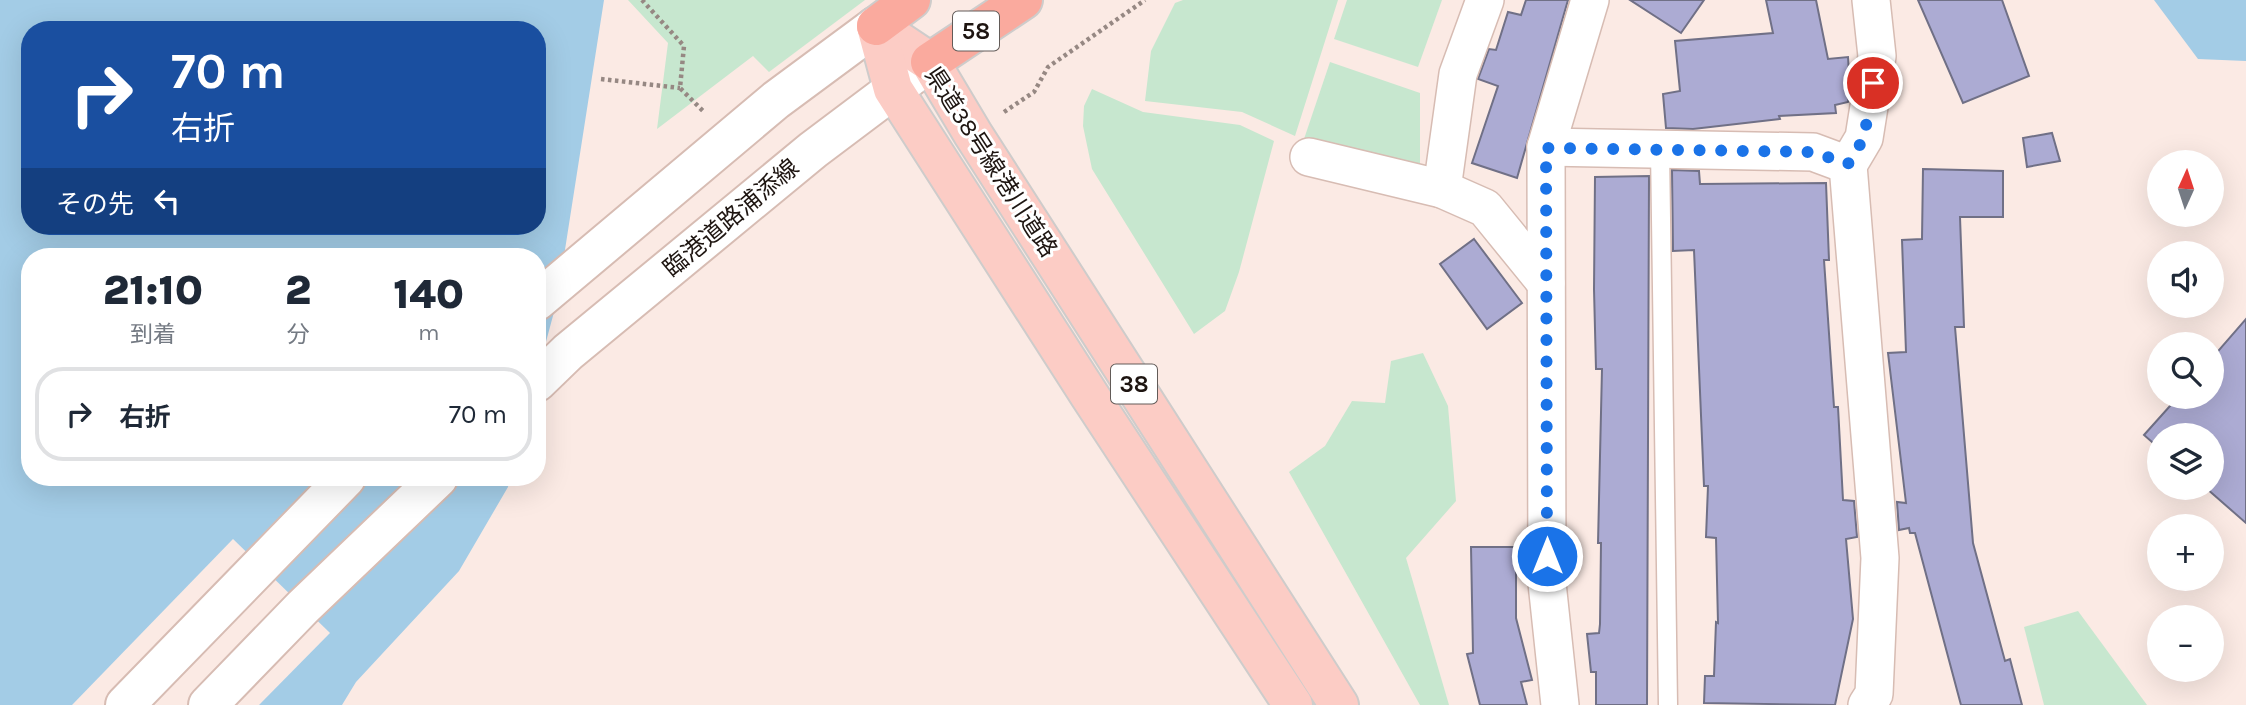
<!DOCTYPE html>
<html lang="ja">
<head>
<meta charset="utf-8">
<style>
  body { margin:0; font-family:Karla,"Noto Sans JP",sans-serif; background:#f2f2f3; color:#1f2937; height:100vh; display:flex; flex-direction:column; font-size:26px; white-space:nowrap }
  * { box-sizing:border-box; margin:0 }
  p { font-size:23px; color:#747a83 }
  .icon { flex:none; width:38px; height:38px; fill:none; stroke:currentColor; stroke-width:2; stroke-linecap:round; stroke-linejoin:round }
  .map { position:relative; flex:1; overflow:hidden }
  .panel { position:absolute; left:21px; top:248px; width:525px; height:238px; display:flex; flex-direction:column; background:#fff; border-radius:28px; box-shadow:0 7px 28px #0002 }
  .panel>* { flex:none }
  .guide { position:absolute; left:21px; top:21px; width:525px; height:214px; border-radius:28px; box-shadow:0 7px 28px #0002; background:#1a4fa0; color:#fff; overflow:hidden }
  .needle { width:46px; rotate:3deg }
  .fabs { position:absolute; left:2147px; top:150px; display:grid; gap:14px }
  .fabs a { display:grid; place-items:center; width:77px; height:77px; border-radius:50%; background:#fff; box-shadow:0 7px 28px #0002; font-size:35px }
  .pin { position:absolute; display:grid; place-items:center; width:60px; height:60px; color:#fff; margin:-30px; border:4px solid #fff; border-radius:50%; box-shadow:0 2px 7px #0007 }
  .me { position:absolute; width:77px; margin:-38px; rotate:0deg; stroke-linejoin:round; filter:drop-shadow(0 0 5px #0008) }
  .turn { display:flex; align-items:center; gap:24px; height:147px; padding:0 35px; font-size:32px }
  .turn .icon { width:91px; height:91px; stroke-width:2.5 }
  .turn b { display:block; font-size:49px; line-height:60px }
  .then { display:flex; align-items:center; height:66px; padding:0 35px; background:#0003; gap:14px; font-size:26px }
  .eta { display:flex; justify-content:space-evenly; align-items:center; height:119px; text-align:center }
  .eta b { font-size:42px; font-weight:800; line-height:49px }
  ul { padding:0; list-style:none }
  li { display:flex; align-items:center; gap:21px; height:94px; margin:0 14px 10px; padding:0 21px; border:4px solid #e0e1e3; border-radius:28px }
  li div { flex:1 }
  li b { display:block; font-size:26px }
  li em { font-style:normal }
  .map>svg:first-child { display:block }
  .green { fill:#c7e7cf }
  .water { fill:#a3cce6; fill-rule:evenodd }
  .pier { fill:#fbeae4 }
  .building { fill:#acabd3; stroke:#707086; stroke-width:2 }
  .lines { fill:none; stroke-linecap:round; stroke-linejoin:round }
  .lane-casing { stroke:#d7bcb3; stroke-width:21 }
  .street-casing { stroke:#d7bcb3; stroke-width:40 }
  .secondary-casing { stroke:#d7bcb3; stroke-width:42 }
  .primary-casing { stroke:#cecccb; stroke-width:42 }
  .highway-casing { stroke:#cecccb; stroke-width:42 }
  .path { stroke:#968883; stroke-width:4.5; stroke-dasharray:3.5 3.5; stroke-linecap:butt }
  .lane { stroke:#fff; stroke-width:18 }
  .street { stroke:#fff; stroke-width:37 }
  .secondary { stroke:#fff; stroke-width:38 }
  .primary { stroke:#fcccc5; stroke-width:38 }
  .highway { stroke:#faaa9e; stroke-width:38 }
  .route { stroke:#1a73e8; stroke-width:12; stroke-dasharray:0 21.6 }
  .labels { text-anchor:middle; stroke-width:6; stroke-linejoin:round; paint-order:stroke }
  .shield { fill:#fff; stroke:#625b58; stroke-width:2 }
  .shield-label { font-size:23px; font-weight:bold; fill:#1e1511 }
  .street-label { font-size:24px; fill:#1e1511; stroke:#fff }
</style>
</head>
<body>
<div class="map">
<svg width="2246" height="705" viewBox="0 0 2246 705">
  <rect width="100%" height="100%" fill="#fbeae4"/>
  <!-- green -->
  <g class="green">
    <polygon points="628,0 865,0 769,72 753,56 657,129 668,43"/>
    <polygon points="1183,0 1338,0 1295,136 1242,112 1145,101 1151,51 1175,3"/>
    <polygon points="1347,0 1442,0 1418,67 1334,39"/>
    <polygon points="1330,62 1420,93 1420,169 1304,139"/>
    <polygon points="1092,89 1143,112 1240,125 1274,141 1239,272 1225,311 1194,334 1092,169 1083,126 1084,106"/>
    <polygon points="1423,353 1448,406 1456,501 1406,558 1449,705 1420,705 1289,472 1325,446 1352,401 1385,403 1391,361"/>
    <polygon points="2078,611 2147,705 2044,705 2024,627"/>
  </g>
  <!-- water -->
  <g class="water">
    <path d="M0,0H604L557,301L537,375V257H30V478H510L508,487L459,571L356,682L342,705H0ZM30,30H537V226H30Z"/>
    <polygon points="2154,0 2246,0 2246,61 2198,59"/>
  </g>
  <!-- pier -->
  <polygon class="pier" points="233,539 330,633 259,705 72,705"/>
  <!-- building -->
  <g class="building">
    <polygon points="1526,0 1568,0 1517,178 1472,163 1498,86 1478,79 1489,49 1496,50 1508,12 1521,15"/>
    <polygon points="1630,0 1704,0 1681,33"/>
    <polygon points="1766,0 1816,0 1828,59 1848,57 1850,90 1848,102 1835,105 1836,113 1779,116 1780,119 1693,129 1666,128 1663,94 1680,91 1675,41 1773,33"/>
    <polygon points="1918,0 2002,0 2029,76 1963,103"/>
    <polygon points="2052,133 2060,161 2027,167 2023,138"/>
    <polygon points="1923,169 2003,171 2003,217 1960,217 1964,327 1955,327 1973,543 2005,661 2010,659 2022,705 1961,705 1915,533 1910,533 1909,528 1899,530 1897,502 1906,503 1888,353 1906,352 1902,240 1922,239"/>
    <polygon points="1672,170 1699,171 1700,184 1826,183 1829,260 1824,260 1834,407 1838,407 1843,500 1854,501 1857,537 1846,539 1853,619 1835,705 1704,703 1705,676 1714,676 1716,622 1718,623 1716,538 1706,537 1708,486 1704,486 1694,250 1673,251"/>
    <polygon points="1649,176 1647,705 1596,705 1596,672 1591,672 1587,634 1599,633 1600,624 1601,543 1598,543 1602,369 1596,369 1594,289 1595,177"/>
    <polygon points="1474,239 1522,303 1487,329 1440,264"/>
    <polygon points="2246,319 2246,523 2206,488 2212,488 2212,436 2160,436 2160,449 2144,435 2178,397 2212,397 2212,358"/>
    <polygon points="1471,547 1516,547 1516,618 1532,680 1521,682 1527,705 1480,705 1467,654 1473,653"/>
  </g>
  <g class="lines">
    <defs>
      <polyline id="lane" points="1660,149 1668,705"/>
      <g id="street">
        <polyline points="1546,147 1813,152 1848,165"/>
        <polyline points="1309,157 1442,189 1485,208 1546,283"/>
        <polyline points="1442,189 1458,74 1485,0"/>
        <polyline points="1560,705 1547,583 1546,147 1590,0"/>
        <polyline points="1867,705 1874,694 1880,558 1848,165 1864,138 1877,56 1871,0"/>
      </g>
      <g id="secondary">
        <polyline points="537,301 776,100 876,26"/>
        <polyline points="537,382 568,352 813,150 930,62"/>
        <polyline points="125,705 346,478"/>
        <polyline points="208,705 303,607 438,478"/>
      </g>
      <g id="primary">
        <polyline points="876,26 930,62 973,134 1339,705"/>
        <polyline points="876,26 893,89 1090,396 1293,705"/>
      </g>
      <g id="highway">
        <polyline points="876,26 911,0"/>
        <polyline points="930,62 1023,0"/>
      </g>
    </defs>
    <!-- lane casing -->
    <use href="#lane" class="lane-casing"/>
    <!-- street casing -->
    <use href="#street" class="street-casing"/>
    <!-- secondary casing -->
    <use href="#secondary" class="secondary-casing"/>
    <!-- primary casing -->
    <use href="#primary" class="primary-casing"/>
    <!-- highway casing -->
    <use href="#highway" class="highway-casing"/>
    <!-- path -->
    <g class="path">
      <polyline points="642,0 684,46 680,88 703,111"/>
      <polyline points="601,79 680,88"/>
      <polyline points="1004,112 1034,92 1048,67 1145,0"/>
    </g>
    <!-- lane -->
    <use href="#lane" class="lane"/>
    <!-- street -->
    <use href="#street" class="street"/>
    <!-- secondary -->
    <use href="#secondary" class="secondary"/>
    <!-- primary -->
    <use href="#primary" class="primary"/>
    <!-- highway -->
    <use href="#highway" class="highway"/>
  </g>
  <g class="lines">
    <!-- route -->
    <polyline class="route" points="1547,556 1546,148 1813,152 1848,164 1864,138 1873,83"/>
  </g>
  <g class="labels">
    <!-- shield labels -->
    <g class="shield">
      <rect x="953" y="11.5" width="46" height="39" rx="5"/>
      <rect x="1111" y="364.5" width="46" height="39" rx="5"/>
    </g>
    <g class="shield-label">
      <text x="976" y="39">58</text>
      <text x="1134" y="392">38</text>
    </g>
    <!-- street labels -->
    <g class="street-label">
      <text transform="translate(991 162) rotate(57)" y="8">県道38号線港川道路</text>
      <text transform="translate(731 218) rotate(-40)" y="8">臨港道路浦添線</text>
    </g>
  </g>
</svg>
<div class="fabs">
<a><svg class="needle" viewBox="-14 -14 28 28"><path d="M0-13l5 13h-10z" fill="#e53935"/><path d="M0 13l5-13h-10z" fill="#747a83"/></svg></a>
<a><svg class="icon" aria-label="sound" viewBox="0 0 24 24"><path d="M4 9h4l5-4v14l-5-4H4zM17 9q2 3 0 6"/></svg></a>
<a><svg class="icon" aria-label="search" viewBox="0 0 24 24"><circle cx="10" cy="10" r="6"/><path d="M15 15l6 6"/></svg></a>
<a><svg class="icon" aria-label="layers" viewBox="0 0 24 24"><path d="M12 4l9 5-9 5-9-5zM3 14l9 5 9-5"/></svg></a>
<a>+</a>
<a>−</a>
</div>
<div class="pin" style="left:1873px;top:83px;background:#d93025"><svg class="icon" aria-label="arrive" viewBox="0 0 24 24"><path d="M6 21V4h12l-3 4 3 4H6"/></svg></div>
<svg class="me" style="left:1547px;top:556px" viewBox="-20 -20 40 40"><circle r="17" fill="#1a73e8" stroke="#fff" stroke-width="3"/><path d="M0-11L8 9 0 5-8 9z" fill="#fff"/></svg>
<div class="guide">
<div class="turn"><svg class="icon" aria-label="right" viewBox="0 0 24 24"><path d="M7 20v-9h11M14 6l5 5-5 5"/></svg><div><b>70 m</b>右折</div></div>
<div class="then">その先<svg class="icon" aria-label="left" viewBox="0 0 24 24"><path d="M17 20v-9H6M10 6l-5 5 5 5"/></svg></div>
</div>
<section class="panel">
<div class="eta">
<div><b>21:10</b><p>到着</p></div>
<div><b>2</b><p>分</p></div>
<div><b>140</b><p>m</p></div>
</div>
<ul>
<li><svg class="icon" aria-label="right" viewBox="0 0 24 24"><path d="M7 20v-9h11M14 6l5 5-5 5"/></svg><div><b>右折</b></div><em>70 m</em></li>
</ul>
</section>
</div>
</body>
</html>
